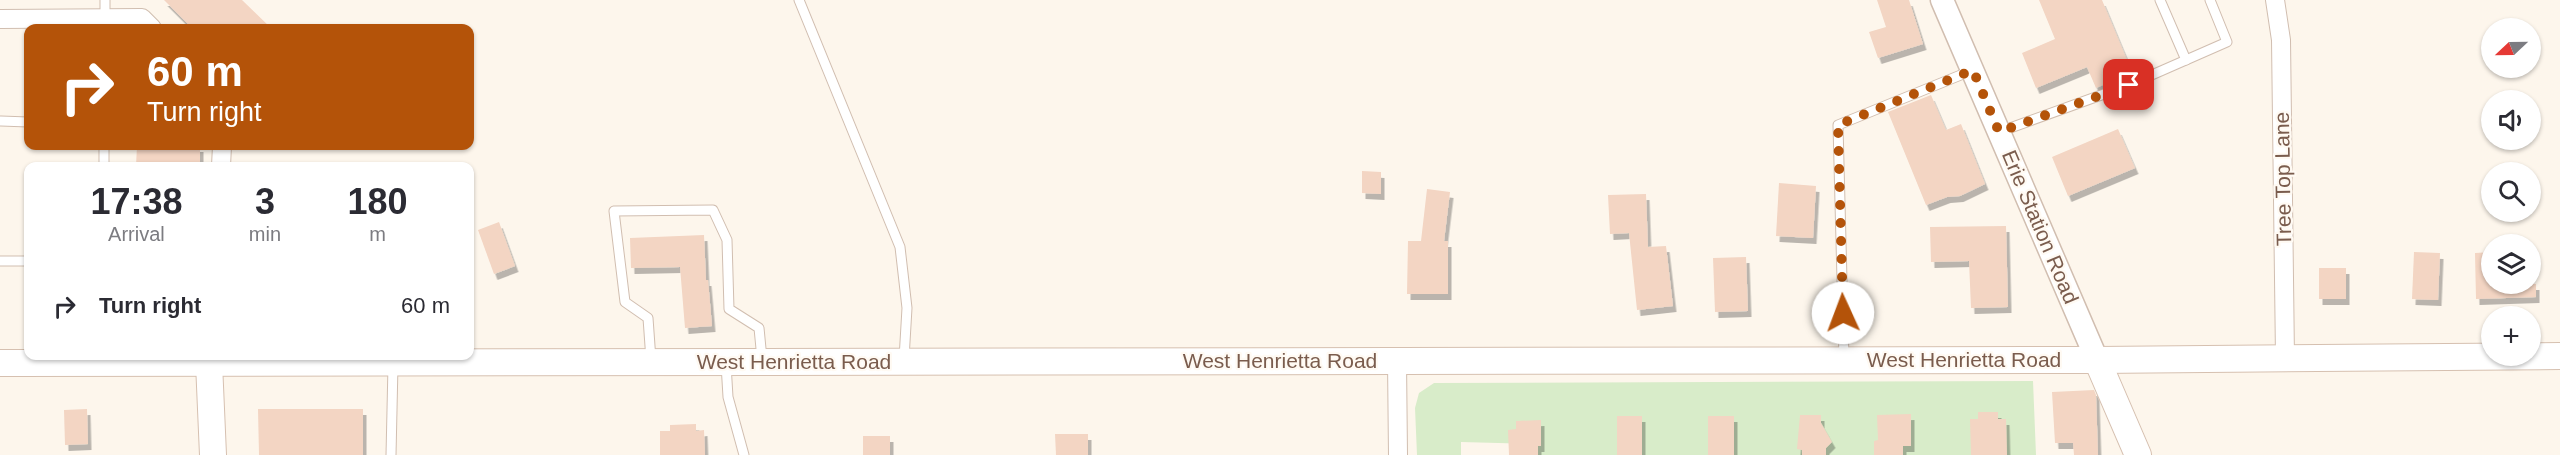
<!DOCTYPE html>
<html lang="en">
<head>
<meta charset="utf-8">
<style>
  body { margin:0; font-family:Helvetica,sans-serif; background:#f7f7f7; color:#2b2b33; height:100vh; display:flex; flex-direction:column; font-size:22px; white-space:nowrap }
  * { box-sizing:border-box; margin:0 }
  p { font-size:20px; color:#7c7c81 }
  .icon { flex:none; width:33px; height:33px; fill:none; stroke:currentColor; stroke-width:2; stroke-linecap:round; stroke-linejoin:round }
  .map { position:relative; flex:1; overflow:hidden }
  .sheet { position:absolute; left:24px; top:162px; width:450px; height:198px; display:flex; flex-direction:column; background:#fff; border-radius:12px; box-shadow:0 2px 4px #0004 }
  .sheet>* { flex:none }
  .banner { position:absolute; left:24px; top:24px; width:450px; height:126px; border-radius:12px; box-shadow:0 2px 4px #0004; background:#b45309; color:#fff; overflow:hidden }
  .needle { width:39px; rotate:248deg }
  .buttons { position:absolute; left:2481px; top:18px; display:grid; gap:12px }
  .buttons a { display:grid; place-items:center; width:60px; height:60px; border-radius:50%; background:#fff; box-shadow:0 2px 4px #0004; font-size:30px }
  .pin { position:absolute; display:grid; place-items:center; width:51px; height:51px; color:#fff; margin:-26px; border-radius:12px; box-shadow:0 3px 9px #0006 }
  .me { position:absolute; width:66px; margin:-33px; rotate:358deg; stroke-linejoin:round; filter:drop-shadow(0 0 4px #0008) }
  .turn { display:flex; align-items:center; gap:21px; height:126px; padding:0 24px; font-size:27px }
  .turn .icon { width:78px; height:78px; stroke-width:2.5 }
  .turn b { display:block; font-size:42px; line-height:51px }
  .eta { display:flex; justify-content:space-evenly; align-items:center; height:102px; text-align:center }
  .eta b { font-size:36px; font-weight:800; line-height:42px }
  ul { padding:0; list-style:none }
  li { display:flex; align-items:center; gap:18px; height:84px; padding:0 24px }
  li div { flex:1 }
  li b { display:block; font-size:22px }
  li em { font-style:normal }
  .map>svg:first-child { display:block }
  .green { fill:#d8ecc9 }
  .building { fill:#f3d5c3; filter:url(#shadow) }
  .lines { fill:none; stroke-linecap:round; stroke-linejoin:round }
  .service-casing { stroke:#d1beb0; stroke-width:11 }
  .minor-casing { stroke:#d1beb0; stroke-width:20 }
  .tertiary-casing { stroke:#d1beb0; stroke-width:25 }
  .secondary-casing { stroke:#d6c0b0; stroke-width:28 }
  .service { stroke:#fff; stroke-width:9 }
  .minor { stroke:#fff; stroke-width:18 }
  .tertiary { stroke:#fff; stroke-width:22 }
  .secondary { stroke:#fff; stroke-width:26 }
  .route { stroke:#b45309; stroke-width:10; stroke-dasharray:0 18 }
  .labels { text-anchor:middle; stroke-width:4.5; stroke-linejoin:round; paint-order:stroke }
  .street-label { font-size:21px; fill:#7a5c4d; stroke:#fffaf3 }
</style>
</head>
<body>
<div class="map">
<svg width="2560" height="455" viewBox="0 0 2560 455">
  <defs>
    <filter id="shadow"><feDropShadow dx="3.5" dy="6" stdDeviation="0" flood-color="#0004"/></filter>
  </defs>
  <rect width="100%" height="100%" fill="#fdf6ec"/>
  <!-- green -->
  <polygon class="green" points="2033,381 2036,455 1531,455 1531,444 1461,442 1461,455 1417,455 1415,408 1419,393 1434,383"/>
  <!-- building -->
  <g class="building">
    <polygon points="164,0 242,0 271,28 192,28"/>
    <polygon points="1877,0 1909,0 1923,44 1878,58 1869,32 1886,27"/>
    <polygon points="2039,0 2102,0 2132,72 2096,88 2087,67 2036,88 2022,53 2055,39"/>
    <polygon points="1931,95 1946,130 1961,124 1985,184 1960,196 1947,197 1926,205 1888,112"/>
    <polygon points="2118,129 2135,168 2068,196 2052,157"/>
    <polygon points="137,146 200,146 200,166 136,166"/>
    <polygon points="1362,171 1381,172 1381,194 1362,193"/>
    <polygon points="1779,183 1816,186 1813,238 1776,236"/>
    <polygon points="1427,189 1450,192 1444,241 1448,241 1448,294 1407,294 1408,241 1421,241"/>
    <polygon points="1646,194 1648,247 1666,246 1673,306 1637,310 1629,233 1610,234 1608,195"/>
    <polygon points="499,222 515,266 494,274 478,230"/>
    <polygon points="2006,226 2008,307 1971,308 1969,261 1931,262 1930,227"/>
    <polygon points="704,235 706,280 708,280 712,326 685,328 680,267 631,268 630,238"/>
    <polygon points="2414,252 2440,253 2438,300 2412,299"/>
    <polygon points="2492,252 2492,284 2536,284 2536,297 2476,299 2475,253"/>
    <polygon points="1746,257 1748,311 1715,312 1713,258"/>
    <rect x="2319" y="268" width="27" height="31"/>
    <polygon points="2094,390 2096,395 2098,455 2074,455 2073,443 2055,443 2052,392"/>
    <polygon points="87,409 88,444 65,445 64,410"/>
    <polygon points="258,409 363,409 363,455 259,455"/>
    <polygon points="1978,412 1998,412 1998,419 2006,419 2007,455 1971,455 1970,419 1978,419"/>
    <polygon points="1911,414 1911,446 1903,446 1903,455 1874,455 1874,441 1878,440 1877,415"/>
    <polygon points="1800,415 1821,415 1821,423 1832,442 1826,448 1826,455 1802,455 1802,450 1797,449"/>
    <rect x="1617" y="416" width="25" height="39"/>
    <rect x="1708" y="416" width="26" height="39"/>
    <polygon points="1541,420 1541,446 1538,446 1538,455 1509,455 1508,430 1516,429 1516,421"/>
    <polygon points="696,424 696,431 704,430 705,455 660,455 660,431 670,431 670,425"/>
    <polygon points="1055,434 1088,434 1088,455 1056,455"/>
    <rect x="863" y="436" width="27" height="19"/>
  </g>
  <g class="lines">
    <defs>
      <g id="service">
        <polyline points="799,0 900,247 907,308 904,359"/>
        <polyline points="2160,0 2186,60"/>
        <polyline points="105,19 105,0"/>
        <polyline points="1,121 28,122"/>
        <polyline points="1999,132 2129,85 2227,42 2210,0"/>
        <polyline points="104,166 104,146"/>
        <polyline points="0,261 28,261"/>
        <polyline points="1844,358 1838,125 1973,70"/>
        <polyline points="651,360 648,318 625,302 614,211 713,210 727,240 729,309 759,328 762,359"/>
        <polyline points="726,364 728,397 744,455"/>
        <polyline points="391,455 393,365"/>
      </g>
      <g id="minor">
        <polyline points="2275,0 2281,40 2285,358"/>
        <polyline points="0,19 142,18 152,28"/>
        <polyline points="221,166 222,146"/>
        <polyline points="1397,361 1398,455"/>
      </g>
      <polyline id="tertiary" points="1942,0 2097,360"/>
      <g id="secondary">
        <polyline points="2097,360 2138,455"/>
        <polyline points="0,363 2097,360 2560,356"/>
        <polyline points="209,363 213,455"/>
      </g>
    </defs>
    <!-- service casing -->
    <use href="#service" class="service-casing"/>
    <!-- minor casing -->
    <use href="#minor" class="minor-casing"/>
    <!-- tertiary casing -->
    <use href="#tertiary" class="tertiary-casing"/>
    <!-- secondary casing -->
    <use href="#secondary" class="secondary-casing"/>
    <!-- service -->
    <use href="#service" class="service"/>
    <!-- minor -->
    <use href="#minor" class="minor"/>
    <!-- tertiary -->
    <use href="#tertiary" class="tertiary"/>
    <!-- secondary -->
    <use href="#secondary" class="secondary"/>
  </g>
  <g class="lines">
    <!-- route -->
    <polyline class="route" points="1843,313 1838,125 1973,70 1999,132 2129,85"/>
  </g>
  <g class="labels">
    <!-- street labels -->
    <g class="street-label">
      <text transform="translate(2283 179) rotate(-91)" y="7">Tree Top Lane</text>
      <text transform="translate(2040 227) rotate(67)" y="7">Erie Station Road</text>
      <text x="1964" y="367">West Henrietta Road</text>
      <text x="1280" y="368">West Henrietta Road</text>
      <text x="794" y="369">West Henrietta Road</text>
    </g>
  </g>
</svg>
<div class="buttons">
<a><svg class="needle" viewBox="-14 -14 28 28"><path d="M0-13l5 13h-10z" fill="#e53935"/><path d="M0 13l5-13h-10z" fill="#7c7c81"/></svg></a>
<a><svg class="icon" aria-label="sound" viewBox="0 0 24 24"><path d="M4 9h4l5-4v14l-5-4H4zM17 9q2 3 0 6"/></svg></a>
<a><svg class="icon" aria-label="search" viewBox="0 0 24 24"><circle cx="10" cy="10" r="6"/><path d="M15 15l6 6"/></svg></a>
<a><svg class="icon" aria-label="layers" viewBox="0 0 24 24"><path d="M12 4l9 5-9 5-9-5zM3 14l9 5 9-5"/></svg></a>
<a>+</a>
</div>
<div class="pin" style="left:2129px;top:85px;background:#d93025"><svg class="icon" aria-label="arrive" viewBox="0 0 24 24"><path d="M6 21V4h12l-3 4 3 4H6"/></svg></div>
<svg class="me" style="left:1843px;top:313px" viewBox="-20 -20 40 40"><circle r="19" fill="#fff"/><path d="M0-13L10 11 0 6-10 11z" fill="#b45309"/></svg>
<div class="banner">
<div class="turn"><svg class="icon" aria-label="right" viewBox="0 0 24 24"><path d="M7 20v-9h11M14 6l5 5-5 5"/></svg><div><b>60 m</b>Turn right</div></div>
</div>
<section class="sheet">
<div class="eta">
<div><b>17:38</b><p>Arrival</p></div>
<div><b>3</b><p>min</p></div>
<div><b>180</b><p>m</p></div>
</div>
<ul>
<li><svg class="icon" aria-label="right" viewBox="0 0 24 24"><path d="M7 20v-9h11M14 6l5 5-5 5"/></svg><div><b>Turn right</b></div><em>60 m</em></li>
</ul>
</section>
</div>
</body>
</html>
